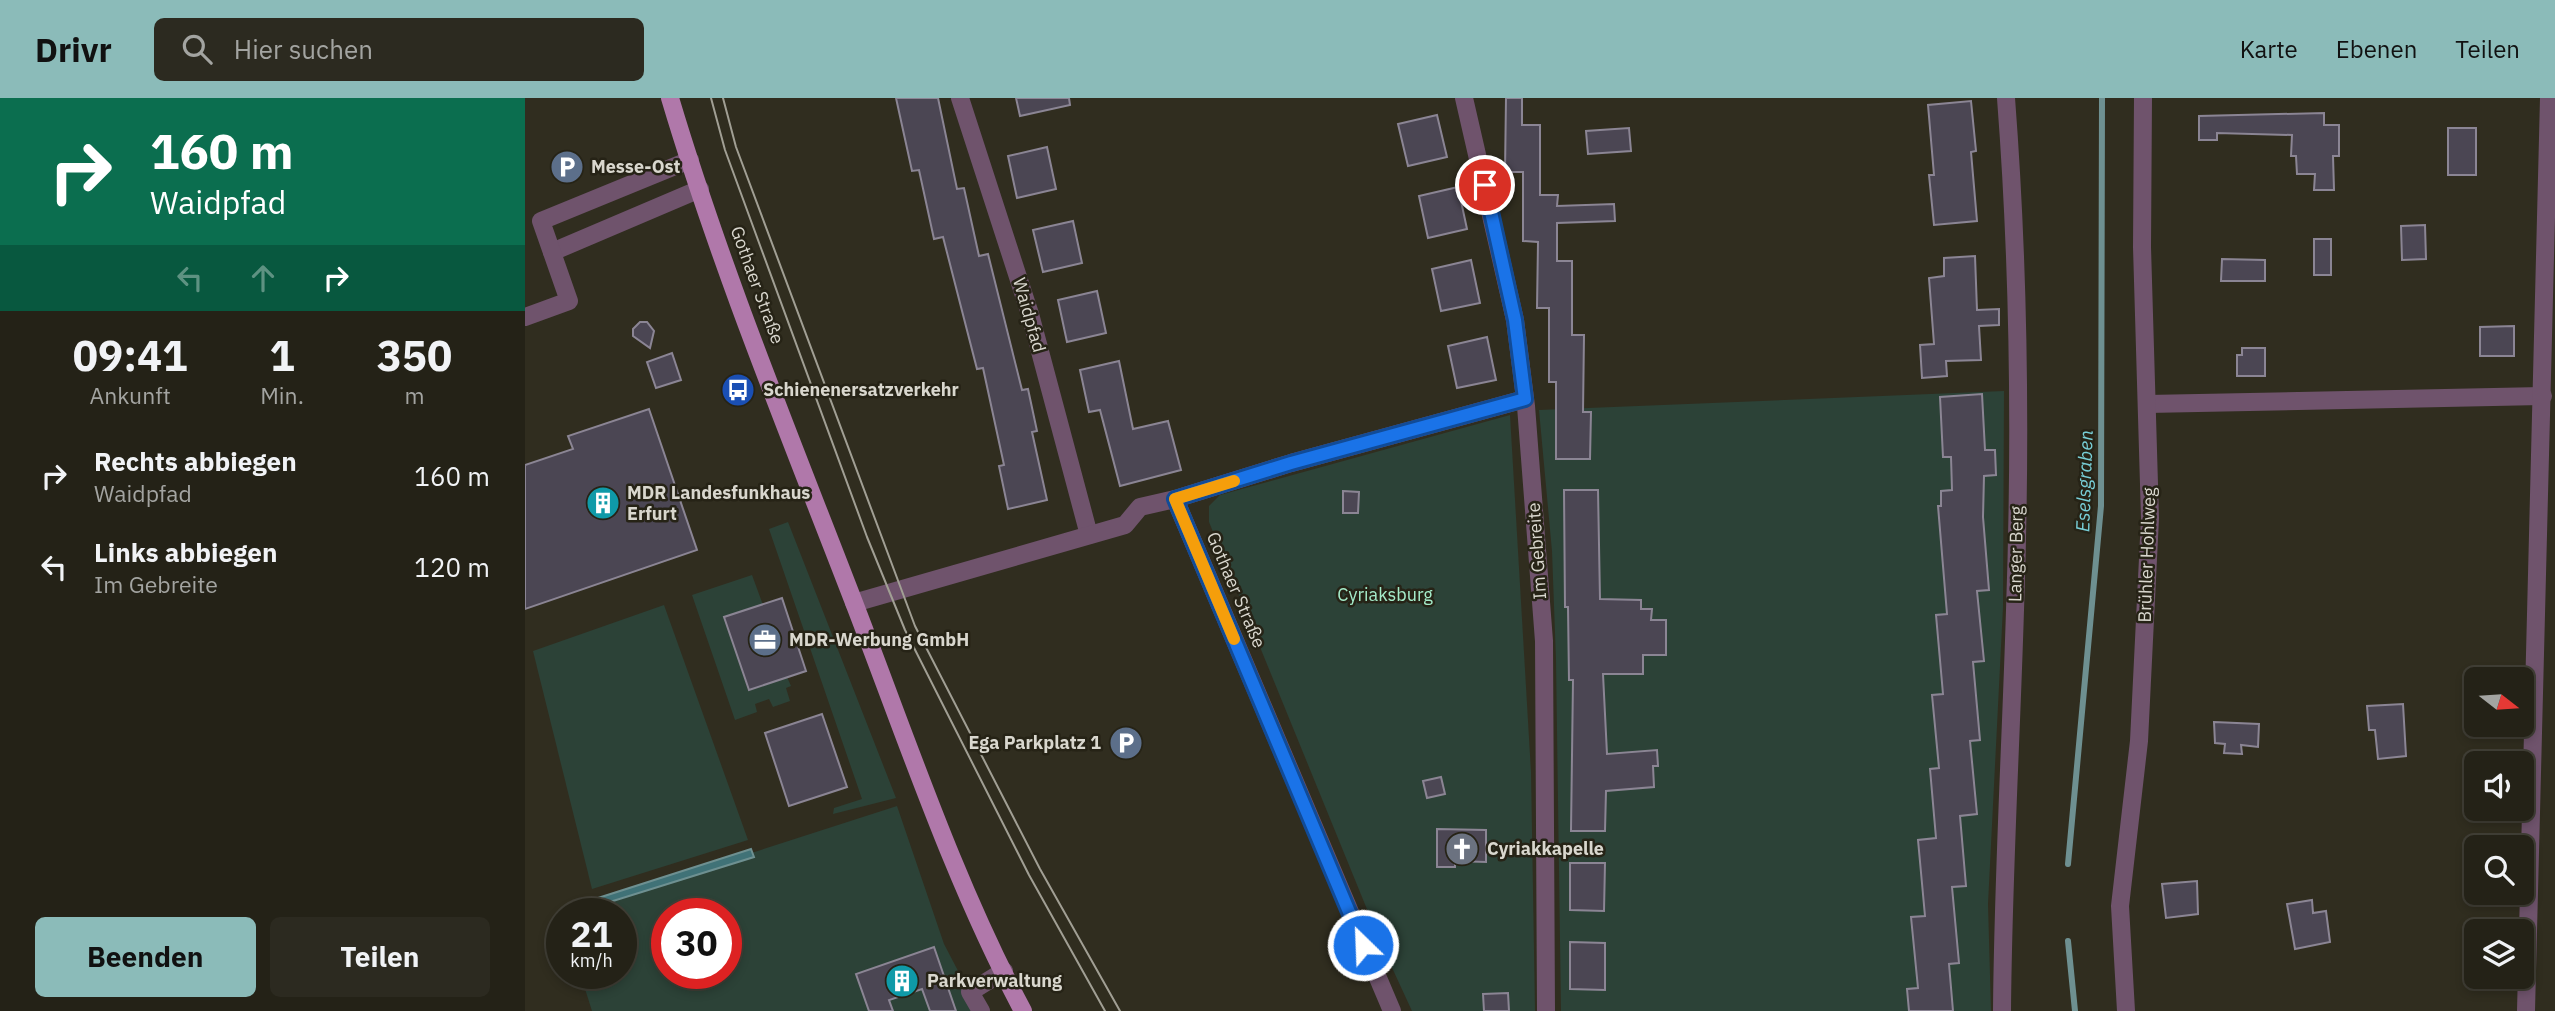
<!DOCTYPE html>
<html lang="de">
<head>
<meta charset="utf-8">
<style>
  body { margin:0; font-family:"IBM Plex Sans",sans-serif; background:#2c2a20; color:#f1f3f6; height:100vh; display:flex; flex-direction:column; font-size:26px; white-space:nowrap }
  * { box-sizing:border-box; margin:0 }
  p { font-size:23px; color:#a3a4a1 }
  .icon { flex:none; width:38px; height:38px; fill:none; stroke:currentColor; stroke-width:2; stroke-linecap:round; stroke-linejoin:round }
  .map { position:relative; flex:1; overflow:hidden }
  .drawer { display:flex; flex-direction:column; background:#242217; width:525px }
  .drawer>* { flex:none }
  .top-card { background:#0b6e4f; color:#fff; overflow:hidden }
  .needle { width:46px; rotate:107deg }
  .buttons { position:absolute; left:1939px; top:569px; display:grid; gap:14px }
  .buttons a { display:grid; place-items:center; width:70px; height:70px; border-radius:10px; background:#242217; box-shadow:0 4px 10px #0003,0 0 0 2px #413f36; font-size:35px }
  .speed { position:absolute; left:21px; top:800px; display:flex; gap:14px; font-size:35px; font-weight:700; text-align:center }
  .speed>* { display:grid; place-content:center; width:91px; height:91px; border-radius:50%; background:#242217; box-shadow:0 4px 10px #0003,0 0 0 2px #413f36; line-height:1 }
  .speed small { font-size:18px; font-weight:400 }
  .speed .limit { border:10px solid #d22; background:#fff; color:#111 }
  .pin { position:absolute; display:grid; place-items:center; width:60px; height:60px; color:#fff; margin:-30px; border:4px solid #fff; border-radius:50%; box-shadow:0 2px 7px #0007 }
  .me { position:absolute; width:77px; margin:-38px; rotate:336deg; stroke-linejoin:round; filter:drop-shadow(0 0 5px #0008) }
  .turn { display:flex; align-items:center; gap:24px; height:147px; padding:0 35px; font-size:32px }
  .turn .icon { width:91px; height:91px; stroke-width:2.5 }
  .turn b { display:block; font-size:49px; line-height:60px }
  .lanes { display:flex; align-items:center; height:66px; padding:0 35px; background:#0003; justify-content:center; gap:35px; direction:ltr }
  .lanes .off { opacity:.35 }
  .eta { display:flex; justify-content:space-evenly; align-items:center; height:119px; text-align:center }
  .eta b { font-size:42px; font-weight:700; line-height:49px }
  .cta { display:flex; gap:14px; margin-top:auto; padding:14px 35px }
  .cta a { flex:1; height:80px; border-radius:10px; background:#8bbbb9; color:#111; font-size:28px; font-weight:700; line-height:80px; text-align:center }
  .cta a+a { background:#2c2a20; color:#f1f3f6 }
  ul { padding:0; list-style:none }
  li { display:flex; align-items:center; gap:21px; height:91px; padding:0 35px }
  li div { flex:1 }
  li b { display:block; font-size:26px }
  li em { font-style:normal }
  header { display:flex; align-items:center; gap:42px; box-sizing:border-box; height:98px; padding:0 35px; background:#8bbbb9; color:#111 }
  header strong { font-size:33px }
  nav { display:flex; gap:38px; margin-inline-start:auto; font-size:24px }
  .search { width:490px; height:63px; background:#2c2a20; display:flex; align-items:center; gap:18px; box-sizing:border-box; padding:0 24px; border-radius:10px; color:#a3a4a1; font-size:26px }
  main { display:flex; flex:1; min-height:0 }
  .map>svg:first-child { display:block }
  .green { fill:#2c4237; fill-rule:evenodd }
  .water { fill:#407277; stroke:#6e9091; stroke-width:2 }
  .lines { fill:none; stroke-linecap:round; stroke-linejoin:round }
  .stream { stroke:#6e9091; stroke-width:6 }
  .building { fill:#4b4653; stroke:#8b8594; stroke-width:2 }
  .minor { stroke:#6f536c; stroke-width:18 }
  .major { stroke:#b078aa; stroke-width:18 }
  .tram { stroke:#a19f94; stroke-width:2 }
  .route-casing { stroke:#114b97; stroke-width:18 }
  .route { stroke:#1a73e8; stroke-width:12 }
  .slow { stroke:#f59e0b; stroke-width:12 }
  .labels { text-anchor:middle; stroke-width:5; stroke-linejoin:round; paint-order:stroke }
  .poi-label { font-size:18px; font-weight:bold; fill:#d9d7ce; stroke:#262316; text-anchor:start }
  .street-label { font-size:18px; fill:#d9d7ce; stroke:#262316 }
  .park-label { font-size:18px; fill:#a5ecca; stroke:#262316 }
  .water-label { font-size:19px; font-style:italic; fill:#78cfd7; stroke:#262316 }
</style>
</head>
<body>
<header>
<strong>Drivr</strong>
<div class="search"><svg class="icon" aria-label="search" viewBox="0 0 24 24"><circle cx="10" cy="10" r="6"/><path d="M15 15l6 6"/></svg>Hier suchen</div>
<nav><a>Karte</a><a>Ebenen</a><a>Teilen</a></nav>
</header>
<main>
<section class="drawer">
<div class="top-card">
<div class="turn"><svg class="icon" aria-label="right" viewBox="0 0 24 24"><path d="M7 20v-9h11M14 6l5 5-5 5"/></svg><div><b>160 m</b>Waidpfad</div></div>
<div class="lanes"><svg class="icon off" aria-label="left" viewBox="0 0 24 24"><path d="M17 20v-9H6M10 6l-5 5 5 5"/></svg><svg class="icon off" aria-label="ahead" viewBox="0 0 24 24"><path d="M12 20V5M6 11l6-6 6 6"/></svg><svg class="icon" aria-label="right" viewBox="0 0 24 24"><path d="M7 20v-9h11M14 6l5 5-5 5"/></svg></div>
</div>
<div class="eta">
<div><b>09:41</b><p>Ankunft</p></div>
<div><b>1</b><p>Min.</p></div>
<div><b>350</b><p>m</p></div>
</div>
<ul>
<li><svg class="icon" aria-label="right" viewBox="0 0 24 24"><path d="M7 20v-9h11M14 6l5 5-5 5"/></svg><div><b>Rechts abbiegen</b><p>Waidpfad</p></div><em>160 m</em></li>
<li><svg class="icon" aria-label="left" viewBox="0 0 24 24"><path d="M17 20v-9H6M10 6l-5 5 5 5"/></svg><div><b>Links abbiegen</b><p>Im Gebreite</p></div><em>120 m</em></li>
</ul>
<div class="cta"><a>Beenden</a><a>Teilen</a></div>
</section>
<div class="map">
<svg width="2030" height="913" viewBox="0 0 2030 913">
  <rect width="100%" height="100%" fill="#302d1f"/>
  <!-- green -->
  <g class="green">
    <polygon points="1479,293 1478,509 1463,806 1466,913 1036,913 1031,562 1027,453 1014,312"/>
    <polygon points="985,317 1006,674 1010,913 887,913 857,848 684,424 684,408 695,397"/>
    <polygon points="263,424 371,700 308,716 309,710 337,701 244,431"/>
    <polygon points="227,477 238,507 200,520 223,592 262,579 266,588 261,590 265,603 248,609 244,601 230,606 232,614 210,622 167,497"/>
    <polygon points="139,507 223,742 67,791 8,553"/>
    <path d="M372,708L419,846L454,913H67L55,875H96V816H37ZM142,816H201V875H142Z"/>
  </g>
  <!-- water -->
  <polygon class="water" points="226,751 229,759 72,808 70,801"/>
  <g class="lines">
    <!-- stream -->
    <g class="stream">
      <polyline points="1543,766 1576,408 1577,0"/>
      <polyline points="1543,843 1550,913"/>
    </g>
  </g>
  <!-- building -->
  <g class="building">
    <polygon points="371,0 413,0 432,91 439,90 454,158 463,156 497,292 503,291 512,333 507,334 522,402 483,411 474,368 479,367 458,270 452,271 418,139 409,141 394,72 387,73"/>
    <polygon points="491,0 544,0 545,7 495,18"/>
    <polygon points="981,0 997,0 997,27 1015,27 1015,97 1033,97 1032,108 1089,106 1090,123 1032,125 1032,163 1047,163 1047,237 1059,237 1058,314 1066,314 1065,361 1031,361 1031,284 1024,284 1024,210 1012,210 1013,144 998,143 998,74 980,74"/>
    <polygon points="1446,3 1451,53 1446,54 1452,123 1409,127 1404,77 1409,77 1403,7"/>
    <polygon points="1799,15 1799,27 1814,27 1814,58 1808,58 1809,92 1789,92 1790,76 1772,76 1771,58 1766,58 1767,37 1692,35 1692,42 1674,42 1674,18"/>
    <polygon points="912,17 922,59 883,68 873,26"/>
    <polygon points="1104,30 1106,53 1063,56 1061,33"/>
    <rect x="1923" y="30" width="28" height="47"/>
    <polygon points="522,49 531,91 492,100 483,58"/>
    <polygon points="933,89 942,131 903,140 894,98"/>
    <polygon points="548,123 557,165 518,174 508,132"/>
    <polygon points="1900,127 1901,161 1877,162 1876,128"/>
    <rect x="1789" y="141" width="17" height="36"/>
    <polygon points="1450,158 1452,212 1474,211 1474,227 1454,228 1456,262 1421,263 1422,278 1397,280 1395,247 1409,246 1404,180 1419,178 1419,160"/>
    <polygon points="1697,161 1740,162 1740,183 1696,183"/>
    <polygon points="946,162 955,205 916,213 907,171"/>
    <polygon points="572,193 581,235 542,244 533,202"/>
    <polygon points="115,224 122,224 129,233 125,250 108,238 108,231"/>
    <polygon points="1989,228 1989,258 1955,258 1955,229"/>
    <polygon points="962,239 971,282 932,290 923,248"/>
    <polygon points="1717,250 1740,250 1740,278 1712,278 1712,257 1717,257"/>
    <polygon points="147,255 156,282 131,290 122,264"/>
    <polygon points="594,263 608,331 643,323 656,372 595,388 575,312 564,314 555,272"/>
    <polygon points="1457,296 1460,352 1470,352 1471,377 1459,378 1458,419 1464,492 1452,493 1459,563 1448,564 1455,642 1445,643 1452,716 1435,718 1441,788 1427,789 1434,865 1424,866 1428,913 1384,913 1382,891 1393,890 1386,819 1400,818 1393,742 1411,740 1405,671 1414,670 1407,597 1418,596 1411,517 1422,516 1413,408 1416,408 1416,393 1427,392 1426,359 1418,359 1415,299"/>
    <polygon points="124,311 172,452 0,511 0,367 48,351 43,338"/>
    <polygon points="1039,392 1073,392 1075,501 1116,502 1116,511 1127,511 1126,522 1141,522 1141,557 1118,557 1118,576 1078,576 1082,656 1132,652 1133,668 1128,668 1129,689 1081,693 1080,733 1046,733 1048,582 1044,582 1043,509 1040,509"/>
    <polygon points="818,393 834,394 833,415 818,415"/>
    <polygon points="257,500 281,573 224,592 199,519"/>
    <polygon points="1878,606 1881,658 1853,661 1850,632 1844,632 1842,608"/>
    <polygon points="297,616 322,689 264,708 240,635"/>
    <polygon points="1689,624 1734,626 1733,649 1716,647 1717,656 1699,655 1700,646 1690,645"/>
    <polygon points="916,679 920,696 902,700 898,683"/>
    <polygon points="912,731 961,732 961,764 930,763 930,769 912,769"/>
    <polygon points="1045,765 1080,765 1079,813 1045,812"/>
    <polygon points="1672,783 1673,816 1641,820 1637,786"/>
    <polygon points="1787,802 1788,815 1801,813 1805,844 1770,851 1762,806"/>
    <polygon points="1045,844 1080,845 1080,892 1045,891"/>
    <polygon points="409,849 431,913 405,913 397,891 364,902 368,913 344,913 331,876"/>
    <polygon points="983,895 984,913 959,913 958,896"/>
  </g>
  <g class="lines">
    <!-- minor -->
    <g class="minor">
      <polyline points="435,0 505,216 564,437"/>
      <polyline points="939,0 990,222 1001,308 1019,543 1021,913"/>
      <polyline points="27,154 175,91"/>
      <polyline points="0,219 44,203 16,123 165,62"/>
      <polyline points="1622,306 2018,298"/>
      <polyline points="650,401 766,365 1000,301"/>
      <polyline points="329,505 600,427 615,409 650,401 867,913"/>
      <polyline points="456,913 445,894 479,873"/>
      <path d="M1477,913C1478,779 1486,646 1490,512C1496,342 1494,170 1481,0"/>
      <polyline points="1601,913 1595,808 1614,643 1625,420 1617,149 1618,0"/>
      <polyline points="2001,913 2024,0"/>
    </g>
    <!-- major -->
    <path class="major" d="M145,0C196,171 264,336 328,502C381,639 429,784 498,913"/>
    <!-- tram -->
    <g class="tram">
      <polyline points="186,0 200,52 342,439 380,532 504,777 580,913"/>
      <polyline points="198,0 211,49 390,528 515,771 595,913"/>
    </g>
  </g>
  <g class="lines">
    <defs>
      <polyline id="route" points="838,847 650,401 766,365 1000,301 990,222 960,87"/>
    </defs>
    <!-- route casing -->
    <use href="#route" class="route-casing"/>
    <!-- route -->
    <use href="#route" class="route"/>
    <!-- slow -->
    <polyline class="slow" points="709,541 650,401 709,383"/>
  </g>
  <!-- icons -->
  <defs>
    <symbol id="parking-disc" viewBox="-11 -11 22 22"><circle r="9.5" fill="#5c6f8a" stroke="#262316"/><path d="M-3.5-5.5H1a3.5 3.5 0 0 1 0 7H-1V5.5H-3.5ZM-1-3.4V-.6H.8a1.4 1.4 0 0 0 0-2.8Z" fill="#fff"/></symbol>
    <symbol id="bus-disc" viewBox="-11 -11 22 22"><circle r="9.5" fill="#1a4fb4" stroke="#262316"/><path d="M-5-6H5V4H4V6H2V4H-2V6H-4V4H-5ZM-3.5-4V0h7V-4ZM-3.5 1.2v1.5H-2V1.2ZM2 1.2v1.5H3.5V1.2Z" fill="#fff"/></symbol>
    <symbol id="building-disc" viewBox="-11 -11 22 22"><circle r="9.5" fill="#0f9aa8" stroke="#262316"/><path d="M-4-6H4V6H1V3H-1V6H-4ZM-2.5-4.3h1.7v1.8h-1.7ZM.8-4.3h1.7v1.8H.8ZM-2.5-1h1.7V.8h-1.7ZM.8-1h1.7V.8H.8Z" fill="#fff"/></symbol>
    <symbol id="office-disc" viewBox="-11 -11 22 22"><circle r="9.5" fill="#5c6f8a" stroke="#262316"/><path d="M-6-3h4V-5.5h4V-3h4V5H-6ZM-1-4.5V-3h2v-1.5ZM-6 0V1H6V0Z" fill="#fff"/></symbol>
    <symbol id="church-disc" viewBox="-11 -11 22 22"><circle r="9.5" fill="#6b7280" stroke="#262316"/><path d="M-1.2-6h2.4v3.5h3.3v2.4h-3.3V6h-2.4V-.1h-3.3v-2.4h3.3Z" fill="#fff"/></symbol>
  </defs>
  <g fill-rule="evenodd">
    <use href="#parking-disc" x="23" y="50" width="38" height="38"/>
    <use href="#bus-disc" x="194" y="273" width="38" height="38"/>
    <use href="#building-disc" x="59" y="386" width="38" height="38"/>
    <use href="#office-disc" x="221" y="523" width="38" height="38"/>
    <use href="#parking-disc" x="582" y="626" width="38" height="38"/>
    <use href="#church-disc" x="918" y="732" width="38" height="38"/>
    <use href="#building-disc" x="358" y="864" width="38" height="38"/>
  </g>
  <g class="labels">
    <!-- poi labels -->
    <g class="poi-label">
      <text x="66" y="75">Messe-Ost</text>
      <text x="238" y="298">Schienenersatzverkehr</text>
      <text x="102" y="401">MDR Landesfunkhaus<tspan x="102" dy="21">Erfurt</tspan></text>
      <text x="264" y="548">MDR-Werbung GmbH</text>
      <text x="576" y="651" text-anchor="end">Ega Parkplatz 1</text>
      <text x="962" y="757">Cyriakkapelle</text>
      <text x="402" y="889">Parkverwaltung</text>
    </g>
    <!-- street labels -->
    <g class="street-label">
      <text transform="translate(232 187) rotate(70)" y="6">Gothaer Straße</text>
      <text transform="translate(504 217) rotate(74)" y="6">Waidpfad</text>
      <text transform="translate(1012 453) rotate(-94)" y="6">Im Gebreite</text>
      <text transform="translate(1491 456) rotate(-89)" y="6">Langer Berg</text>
      <text transform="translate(1622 457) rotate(-88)" y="6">Brühler Hohlweg</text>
      <text transform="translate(711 492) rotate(67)" y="6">Gothaer Straße</text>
    </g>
    <!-- park labels -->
    <g class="park-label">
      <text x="860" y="503">Cyriaksburg</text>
    </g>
    <!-- water labels -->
    <g class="water-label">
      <text transform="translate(1559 383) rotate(-88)" y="7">Eselsgraben</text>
    </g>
  </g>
</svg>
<div class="buttons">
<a><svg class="needle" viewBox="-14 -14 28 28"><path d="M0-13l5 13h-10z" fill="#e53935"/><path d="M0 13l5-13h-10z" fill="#a3a4a1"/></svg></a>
<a><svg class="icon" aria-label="sound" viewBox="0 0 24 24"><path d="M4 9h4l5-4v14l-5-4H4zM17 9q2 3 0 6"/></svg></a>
<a><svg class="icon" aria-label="search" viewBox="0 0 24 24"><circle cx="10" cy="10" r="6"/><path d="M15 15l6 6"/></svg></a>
<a><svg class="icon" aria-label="layers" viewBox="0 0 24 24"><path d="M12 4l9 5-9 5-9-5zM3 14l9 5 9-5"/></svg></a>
</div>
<div class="speed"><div>21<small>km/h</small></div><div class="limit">30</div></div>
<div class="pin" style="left:960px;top:87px;background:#d93025"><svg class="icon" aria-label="arrive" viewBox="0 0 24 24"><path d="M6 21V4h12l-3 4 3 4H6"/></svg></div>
<svg class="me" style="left:838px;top:847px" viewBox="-20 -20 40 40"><circle r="17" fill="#1a73e8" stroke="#fff" stroke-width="3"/><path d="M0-11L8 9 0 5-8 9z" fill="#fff"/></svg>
</div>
</main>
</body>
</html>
